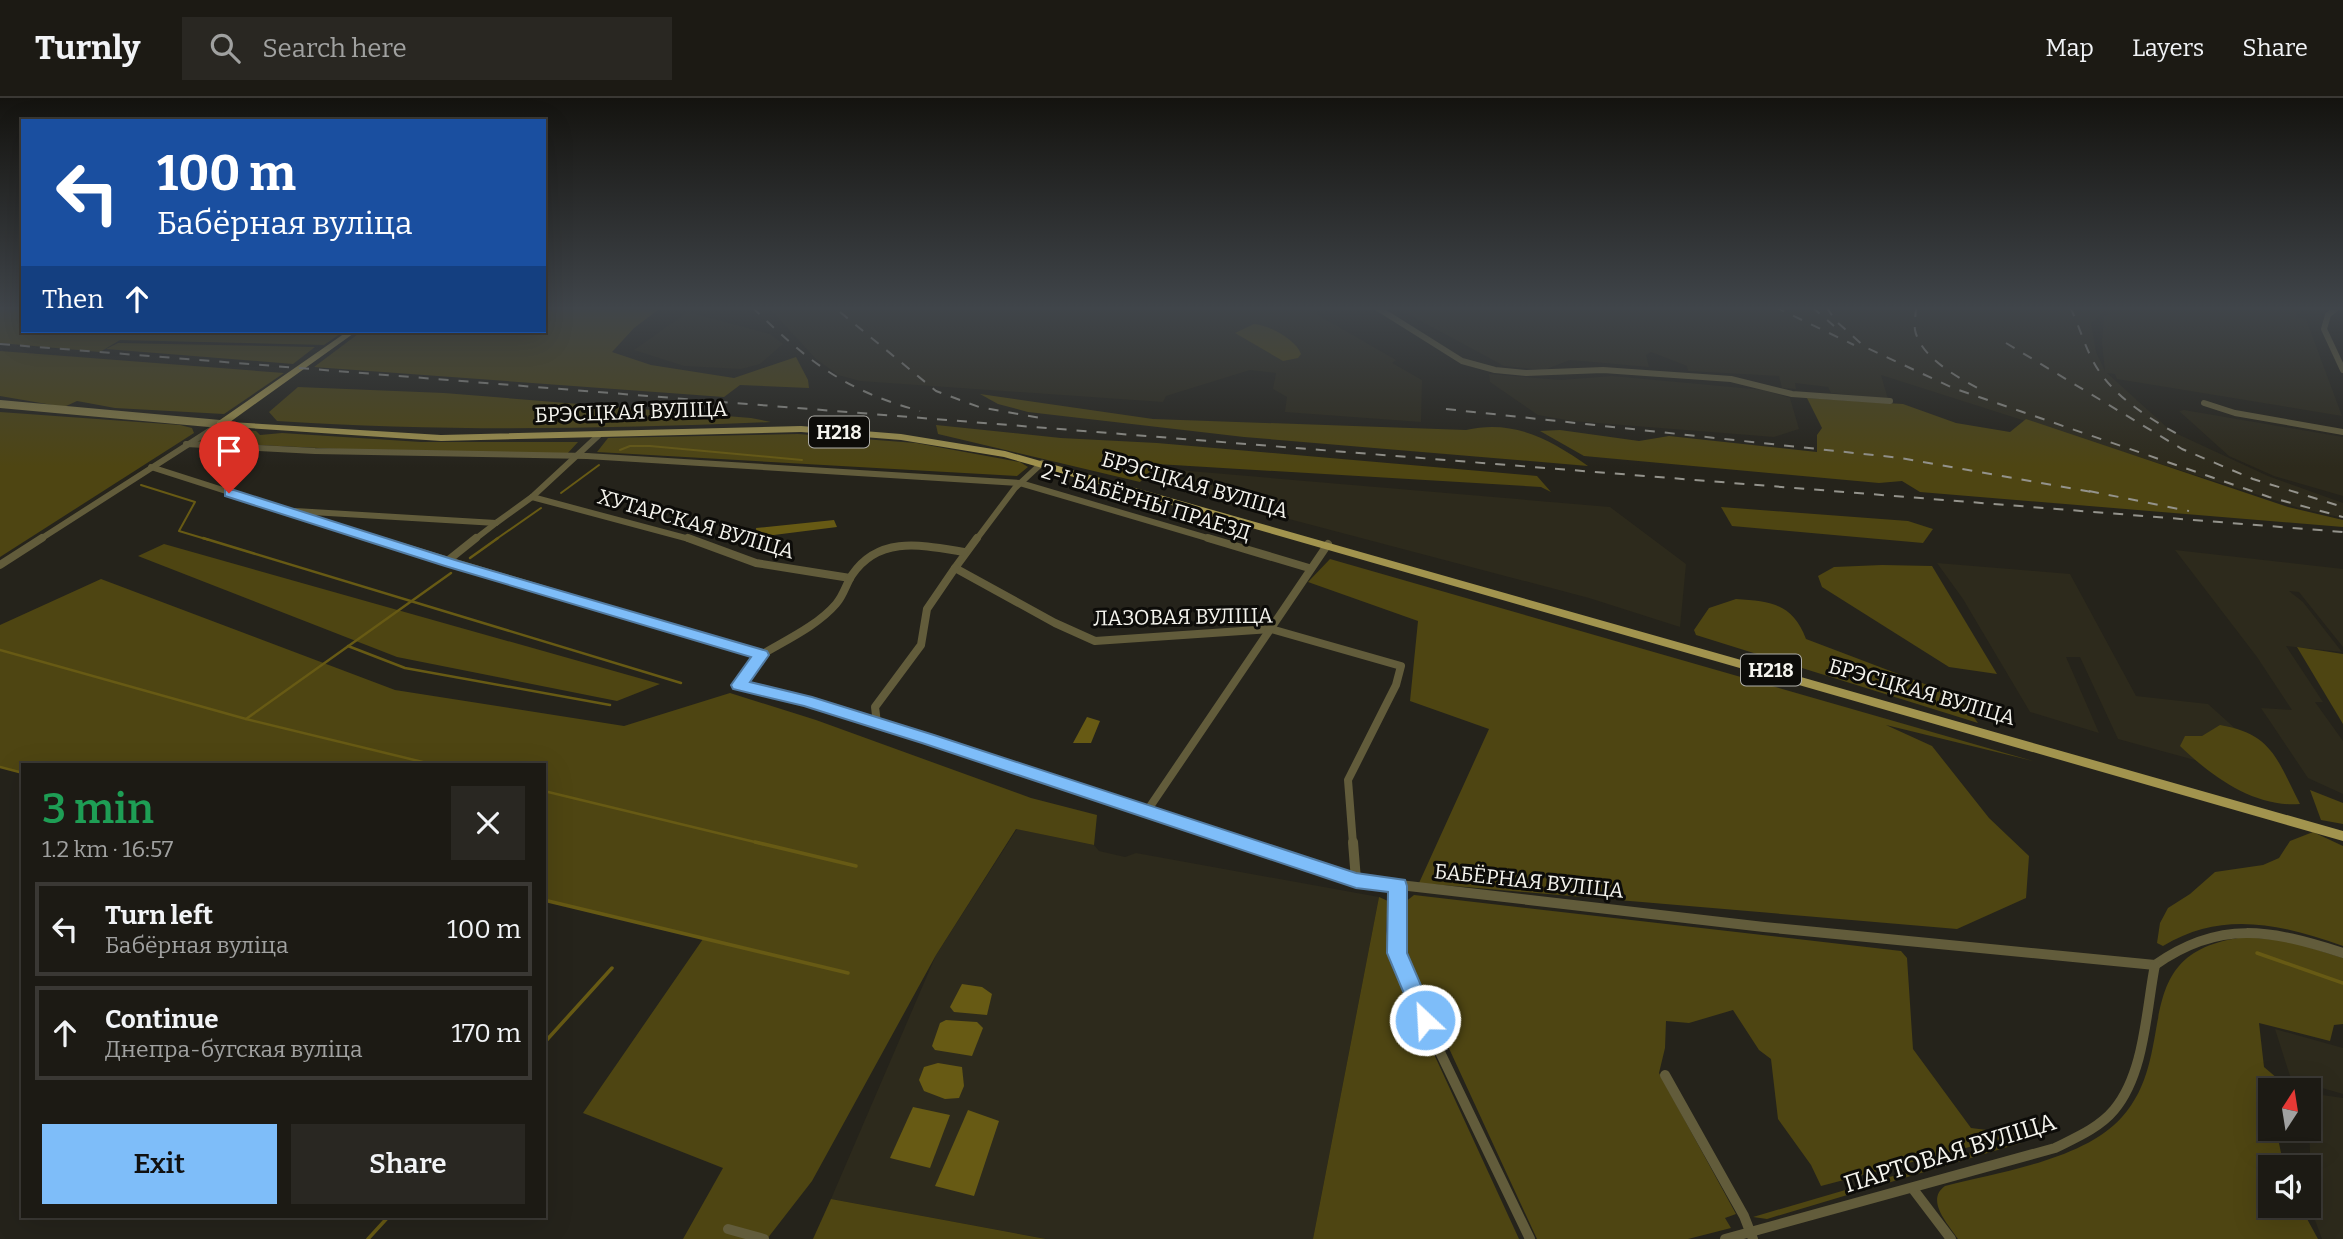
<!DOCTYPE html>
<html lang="en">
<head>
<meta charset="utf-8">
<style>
  body { margin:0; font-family:Bitter,serif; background:#292722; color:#f1f3f6; height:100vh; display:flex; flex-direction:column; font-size:26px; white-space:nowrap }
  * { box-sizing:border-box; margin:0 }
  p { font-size:23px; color:#a0a1a0 }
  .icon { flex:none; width:38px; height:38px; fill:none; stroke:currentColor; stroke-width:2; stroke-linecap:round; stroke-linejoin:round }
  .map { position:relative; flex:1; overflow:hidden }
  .panel { position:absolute; left:21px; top:665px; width:525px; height:455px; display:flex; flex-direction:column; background:#1c1a14; border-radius:0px; box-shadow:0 7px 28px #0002,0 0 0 2px #3a3834 }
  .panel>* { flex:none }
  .top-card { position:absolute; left:21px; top:21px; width:525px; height:214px; border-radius:0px; box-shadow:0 7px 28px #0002,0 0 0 2px #3a3834; background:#1a4fa0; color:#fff; overflow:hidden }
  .needle { width:46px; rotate:12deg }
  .buttons { position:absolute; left:2258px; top:980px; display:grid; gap:14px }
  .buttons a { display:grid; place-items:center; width:63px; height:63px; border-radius:0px; background:#1c1a14; box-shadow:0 7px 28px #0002,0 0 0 2px #3a3834; font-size:35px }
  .pin { position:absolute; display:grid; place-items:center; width:60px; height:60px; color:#fff; margin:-72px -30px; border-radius:50% 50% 50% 0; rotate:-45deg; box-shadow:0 0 7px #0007 }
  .pin .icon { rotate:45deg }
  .me { position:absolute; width:77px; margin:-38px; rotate:335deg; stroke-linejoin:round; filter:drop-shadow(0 0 5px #0008) }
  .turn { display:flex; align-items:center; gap:24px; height:147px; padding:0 21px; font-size:32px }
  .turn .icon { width:91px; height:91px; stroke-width:2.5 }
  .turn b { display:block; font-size:49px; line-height:60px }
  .then { display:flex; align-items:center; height:66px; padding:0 21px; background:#0003; gap:14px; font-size:26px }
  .round { display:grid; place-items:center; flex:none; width:74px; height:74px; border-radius:0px; background:#292722 }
  .summary { display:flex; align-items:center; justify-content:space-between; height:119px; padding:0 21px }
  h1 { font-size:42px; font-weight:600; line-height:52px; color:#1e9e55 }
  .button { display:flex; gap:14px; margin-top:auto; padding:14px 21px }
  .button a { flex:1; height:80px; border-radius:0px; background:#7ebdf9; color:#111; font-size:28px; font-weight:600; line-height:80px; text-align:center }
  .button a+a { background:#292722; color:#f1f3f6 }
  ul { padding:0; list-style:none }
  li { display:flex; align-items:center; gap:21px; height:94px; margin:0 14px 10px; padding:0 7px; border:4px solid #3a3834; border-radius:0px }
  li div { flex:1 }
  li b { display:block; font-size:26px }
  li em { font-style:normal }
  header { display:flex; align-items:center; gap:42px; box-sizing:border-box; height:98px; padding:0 35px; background:#1c1a14; border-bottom:2px solid #3a3834 }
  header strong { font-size:33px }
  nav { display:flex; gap:38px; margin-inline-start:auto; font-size:24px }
  .search { width:490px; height:63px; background:#292722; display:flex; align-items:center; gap:18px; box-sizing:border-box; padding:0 24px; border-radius:0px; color:#a0a1a0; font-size:26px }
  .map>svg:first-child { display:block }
  .built { fill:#2d2a1c }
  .green { fill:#4e4512 }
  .water { fill:#675a14 }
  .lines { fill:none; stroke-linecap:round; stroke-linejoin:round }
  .stream-far2 { stroke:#675a14; stroke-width:2 }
  .stream-far1 { stroke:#675a14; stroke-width:2.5 }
  .stream { stroke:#675a14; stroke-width:3.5 }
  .minor-far2 { stroke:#625c3b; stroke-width:6 }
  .minor-far1 { stroke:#625c3b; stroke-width:8 }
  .minor { stroke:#625c3b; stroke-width:10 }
  .secondary { stroke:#867c46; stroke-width:8 }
  .primary { fill:#a2944e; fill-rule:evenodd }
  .rail { stroke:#94938c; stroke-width:2; stroke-dasharray:10 10; stroke-linecap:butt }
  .route { fill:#7ebdf9; stroke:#527ba2; stroke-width:2 }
  .labels { text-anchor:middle; stroke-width:6; stroke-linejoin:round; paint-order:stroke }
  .shield { fill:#0d0c09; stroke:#afaea9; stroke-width:2 }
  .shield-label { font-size:19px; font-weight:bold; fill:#f5f4ee }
  .street-label { font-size:21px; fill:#f5f4ee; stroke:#0d0c09 }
  .near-street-label { font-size:24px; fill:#f5f4ee; stroke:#0d0c09 }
</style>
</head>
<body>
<header>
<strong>Turnly</strong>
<div class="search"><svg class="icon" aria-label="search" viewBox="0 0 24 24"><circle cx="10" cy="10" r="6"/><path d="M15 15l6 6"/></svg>Search here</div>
<nav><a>Map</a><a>Layers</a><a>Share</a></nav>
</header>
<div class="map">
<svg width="2343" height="1141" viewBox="0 0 2343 1141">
  <rect width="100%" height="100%" fill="#25231b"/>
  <!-- built -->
  <g class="built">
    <polygon points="768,209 1304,209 1396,262 1392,265 1422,282 1421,324 1285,314 1287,299 1273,291 1276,275 1250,272 1166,298 1163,304 860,283 838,277 816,261"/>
    <polygon points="1395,209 2105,209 2105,213 2091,225 2096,254 2105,273 2102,245 2104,218 2108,217 2108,209 2297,209 2296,219 2306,221 2342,318 2117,281 2115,276 2107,275 2171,333 2268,378 2343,405 2343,420 2299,410 1881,277 1888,301 1831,295 1828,289 1795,285 1796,291 1782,290 1779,278 1688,273 1687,268 1651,254 1646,257 1649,269 1570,262 1544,272 1504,268"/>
    <polygon points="688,214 770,236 783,246 760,266 741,271 684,268 634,252"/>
    <polygon points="1489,276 1561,282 1612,278 1764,292 1790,300 1799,331 1774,339 1572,323 1538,317 1490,284"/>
    <polygon points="2184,312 2343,339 2343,398 2274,378 2229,358 2179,313"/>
    <polygon points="1166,371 1610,409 1686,466 1680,529 1589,500 1149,384 1158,372"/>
    <polygon points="2175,452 2343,471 2343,549 2299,494 2289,493 2303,504 2342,554 2286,548 2323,604 2315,604 2343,643 2343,696 2308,680 2261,610 2292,612 2257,559"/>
    <polygon points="1937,465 2070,476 2136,598 2208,606 2248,642 2264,681 2118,641 2080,559 2066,559 2099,635 2030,614 1963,501"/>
    <polygon points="1017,731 1094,747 1099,753 1125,759 1136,755 1379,799 1313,1141 1046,1141 831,1101 936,857"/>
    <polygon points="2275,931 2343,950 2343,996 2291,981"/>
    <polygon points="2308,995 2343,1000 2343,1141 2322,1141 2312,1114"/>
  </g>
  <!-- green -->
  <g class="green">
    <polygon points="0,209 23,209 23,233 344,233 324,247 120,242 100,254 0,245"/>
    <polygon points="544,209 662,209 634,230 612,254 651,267 734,280 796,259 808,282 809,290 740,287 724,299 314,269 362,233 544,233"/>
    <path d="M1254,226C1269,227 1296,242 1301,256L1298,260L1283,263L1235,235Z"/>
    <polygon points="118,245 315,249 293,266 106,251"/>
    <polygon points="0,253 284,275 224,316 115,310 77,303 64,309 0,298"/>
    <path d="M298,289L444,295L751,320L771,324C606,331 442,334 277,323L269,314Z"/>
    <path d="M980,296L1153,321L1466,332C1513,321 1550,341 1588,368L1244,339L1028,314L998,306Z"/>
    <polygon points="1807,300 1903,306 1956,325 2010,334 2026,321 2288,409 2343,422 2343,429 1920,394 1902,383 1879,385 1584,358 1540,333 1560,332 1639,343 1669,338 1817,354 1817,337 1822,330"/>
    <polygon points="0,314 180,327 192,330 194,335 0,459"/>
    <polygon points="936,327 1061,340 1157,345 1537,378 1551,394 1541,389 1157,366 1140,384 938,336"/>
    <polygon points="224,330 256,333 260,337 282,335 421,344 578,344 567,356 378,353 197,344"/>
    <polygon points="798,336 916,345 1020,364 1028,369 1017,378 597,354 608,340"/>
    <polygon points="1721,409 1908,423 1933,431 1923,445 1732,428"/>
    <polygon points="164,446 660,586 617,603 397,559 138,458"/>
    <polygon points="1330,461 2033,663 1886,627 1932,648 1989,720 2029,758 2026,800 1957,831 1419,785 1489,631 1410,603 1418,523 1308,484"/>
    <polygon points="1882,467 1932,468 1997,576 1949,569 1822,489 1818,478 1834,469"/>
    <polygon points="101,481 395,592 624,628 730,595 816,622 1031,700 1097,717 1094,747 1016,731 936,857 812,1083 767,1141 683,1141 723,1070 583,1015 703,841 544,802 544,667 23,667 23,675 0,669 0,527"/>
    <path d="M1736,501C1771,503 1793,506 1806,541L1959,599L1978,625L1696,537L1694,532L1709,510Z"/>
    <polygon points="2297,549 2343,556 2343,626"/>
    <path d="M2220,627C2273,636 2277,662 2300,706C2255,710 2211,678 2180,648L2185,638H2202Z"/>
    <polygon points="2310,692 2343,705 2343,726 2321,722"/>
    <path d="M2313,734L2343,748V848C2281,826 2222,812 2163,848L2157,845L2160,825L2168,810L2190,796L2215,774L2263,767L2279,760L2290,743Z"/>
    <polygon points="1414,797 1901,853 1907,860 1913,951 1971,1030 2019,1036 1821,1088 1811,1067 1778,1021 1771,961 1759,952 1733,912 1689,925 1666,923 1665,950 1659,975 1736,1116 1725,1120 1731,1130 1688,1141 1537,1141 1411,868 1407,854 1404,805"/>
    <polygon points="1379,799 1388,803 1386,833 1393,867 1519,1141 1313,1141"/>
    <path d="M2246,839L2289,843L2343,860V926L2334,927L2330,943L2259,925L2264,969L2291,992H2270V1031H2276L2284,1069H2270V1108H2300L2318,1141H1958C1948,1126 1925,1102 1945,1088C1999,1074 2084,1062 2122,1019C2182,952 2123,853 2246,839Z"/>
    <polygon points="2016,1042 2021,1045 1767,1121 1753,1119"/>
    <polygon points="831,1101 1046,1141 813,1141"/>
  </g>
  <!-- water -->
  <g class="water">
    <polygon points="834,422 837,429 757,439 756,430"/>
    <polygon points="1087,619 1100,623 1091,645 1073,645"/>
    <polygon points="962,886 982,889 992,896 987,917 954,914 950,909"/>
    <polygon points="946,922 977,924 983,930 972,958 935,952 932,948 940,925"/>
    <polygon points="938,965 962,969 964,988 959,1000 945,1001 924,993 919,982 924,969"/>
    <polygon points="913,1009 950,1017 930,1070 890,1060"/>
    <polygon points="968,1012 999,1023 974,1098 935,1088"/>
  </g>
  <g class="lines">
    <!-- stream-far2 -->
    <g class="stream-far2">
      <polyline points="620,352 630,348 650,348 802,362"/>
      <polyline points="141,387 195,404 179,433 209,442"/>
      <polyline points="561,395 599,367"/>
      <polyline points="495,442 541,410"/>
    </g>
    <!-- stream-far1 -->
    <g class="stream-far1">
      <polyline points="203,440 681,585"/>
      <polyline points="470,460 498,440"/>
      <polyline points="348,548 405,570 610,607"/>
      <polyline points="0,552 246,621 435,667"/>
      <polyline points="246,621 451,475"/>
      <polyline points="0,669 23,675"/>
      <polyline points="544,693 763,746"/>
    </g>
    <!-- stream -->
    <g class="stream">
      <polyline points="755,744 856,768"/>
      <polyline points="544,802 848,875"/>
      <polyline points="2257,855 2343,885"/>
      <polyline points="544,945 612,870"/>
      <polyline points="368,1141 389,1118"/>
    </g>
    <!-- minor-far2 -->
    <g class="minor-far2">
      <polyline points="1376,209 1462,263 1495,272 1526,275 1603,272 1731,281 1792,296 1890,303"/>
      <polyline points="2338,209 2328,217 2324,231 2343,272"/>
      <polyline points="2204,305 2235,315 2343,334"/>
      <polyline points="186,346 315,353 587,358 1020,385 1214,442"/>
      <polyline points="151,369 379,442"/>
      <polyline points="532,399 693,442"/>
      <polyline points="295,413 496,425 532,399 599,337"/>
      <polyline points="39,442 220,326"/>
      <polyline points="474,442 496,425"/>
      <polyline points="976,442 1015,390 1042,365"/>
    </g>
    <!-- minor-far1 -->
    <g class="minor-far1">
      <path d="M373,440L761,557L739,587C911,628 1078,690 1245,746"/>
      <polyline points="688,440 756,465 850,480"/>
      <polyline points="977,440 955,470 1055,525 1095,543 1271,531 1401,568 1396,587 1348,682 1353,746"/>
      <polyline points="1208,440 1309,470"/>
      <polyline points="446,464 476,440"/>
      <polyline points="0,467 42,440"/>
      <path d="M761,557C786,542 817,528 836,506C844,497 846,486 852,477C879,437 922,447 964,454"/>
      <polyline points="877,625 875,609 921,547 927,511 955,470"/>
      <polyline points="1147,713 1328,446"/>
    </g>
    <!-- minor -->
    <g class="minor">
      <polyline points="1240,744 1356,782 1764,829 2155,867"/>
      <polyline points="1353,744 1356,782"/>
      <polyline points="1398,788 1397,855 1413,898 1530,1141"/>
      <path d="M2155,867C2220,821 2271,832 2343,855"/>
      <polyline points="1665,977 1744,1118 1753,1141"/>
      <polyline points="1913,1091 1951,1141"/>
      <polyline points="728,1131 764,1141"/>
      <path d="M1725,1141L2055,1050C2075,1040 2099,1030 2114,1012C2145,975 2146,912 2155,867"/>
    </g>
    <!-- secondary -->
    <polyline class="secondary" points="0,306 220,326"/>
    <!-- primary -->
    <polygon class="primary" points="348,233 357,233 230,324 441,337 801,328 901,336 1005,353 2343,733 2343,743 1004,359 901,342 801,334 441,343 217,328 217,324"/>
    <!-- rail -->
    <g class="rail">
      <path d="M752,209C808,263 843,292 920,313"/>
      <polyline points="1775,209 1854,247"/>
      <polyline points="1812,209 1834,228"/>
      <polyline points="1826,209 1837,224 1865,249 1953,290 2269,399 2343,419"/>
      <path d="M1916,209C1916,216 1914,224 1915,232C1921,261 1961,281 1985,294"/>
      <path d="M2070,209C2078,225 2083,243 2091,259C2108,295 2145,318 2179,337"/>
      <polyline points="840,214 936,293 979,309 1046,321"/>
      <polyline points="2006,245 2182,351 2253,381 2340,408"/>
      <polyline points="0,246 2343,434"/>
      <polyline points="1446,311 1901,360 2098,395"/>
      <polyline points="2089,393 2189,413"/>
    </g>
  </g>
  <!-- sky -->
  <linearGradient id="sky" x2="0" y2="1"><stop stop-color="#14130f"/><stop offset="0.57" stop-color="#40454a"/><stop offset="1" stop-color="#40454a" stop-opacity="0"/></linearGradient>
  <rect width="2343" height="369" fill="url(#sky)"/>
  <!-- route -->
  <polygon class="route" points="225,392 234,392 455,462 767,553 769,557 750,584 812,599 934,637 1356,775 1405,782 1407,788 1407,855 1436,922 1433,929 1425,931 1418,929 1387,855 1388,794 1356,790 922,645 804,608 733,591 731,587 751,559 445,468 225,398"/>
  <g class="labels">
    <!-- shield labels -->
    <g class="shield">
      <rect x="809" y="318.5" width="60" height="31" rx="5"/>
      <rect x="1741" y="556.5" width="60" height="31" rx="5"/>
    </g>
    <g class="shield-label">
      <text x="839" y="341">Н218</text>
      <text x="1771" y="579">Н218</text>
    </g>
    <!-- street labels -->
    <g class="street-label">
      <text transform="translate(631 314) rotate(-2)" y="7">БРЭСЦКАЯ ВУЛІЦА</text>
      <text transform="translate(1195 387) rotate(16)" y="7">БРЭСЦКАЯ ВУЛІЦА</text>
      <text transform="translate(1146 404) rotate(17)" y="7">2-І БАБЁРНЫ ПРАЕЗД</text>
      <text transform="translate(696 426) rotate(16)" y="7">ХУТАРСКАЯ ВУЛІЦА</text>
      <text transform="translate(1183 519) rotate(-1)" y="7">ЛАЗОВАЯ ВУЛІЦА</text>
      <text transform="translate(1922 594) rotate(16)" y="7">БРЭСЦКАЯ ВУЛІЦА</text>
      <text transform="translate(1529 783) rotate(6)" y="7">БАБЁРНАЯ ВУЛІЦА</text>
    </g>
    <!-- near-street labels -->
    <g class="near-street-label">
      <text transform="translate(1950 1055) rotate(-17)" y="8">ПАРТОВАЯ ВУЛІЦА</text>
    </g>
  </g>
</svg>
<div class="buttons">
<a><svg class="needle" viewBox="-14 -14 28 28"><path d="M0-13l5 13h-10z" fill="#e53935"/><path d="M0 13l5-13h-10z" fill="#a0a1a0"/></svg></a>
<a><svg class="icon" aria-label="sound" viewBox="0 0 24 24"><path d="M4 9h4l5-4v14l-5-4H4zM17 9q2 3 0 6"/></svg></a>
</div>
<div class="pin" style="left:229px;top:395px;background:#d93025"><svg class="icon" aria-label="arrive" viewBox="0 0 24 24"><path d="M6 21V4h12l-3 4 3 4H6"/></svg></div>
<svg class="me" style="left:1425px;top:922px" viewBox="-20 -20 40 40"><circle r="17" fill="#7ebdf9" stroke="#fff" stroke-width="3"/><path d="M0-11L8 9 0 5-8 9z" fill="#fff"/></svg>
<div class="top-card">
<div class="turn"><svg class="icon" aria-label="left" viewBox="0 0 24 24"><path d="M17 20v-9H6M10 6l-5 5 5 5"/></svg><div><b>100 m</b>Бабёрная вуліца</div></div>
<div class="then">Then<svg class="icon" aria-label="ahead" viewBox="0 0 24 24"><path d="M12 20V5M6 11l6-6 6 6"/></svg></div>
</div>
<section class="panel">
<div class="summary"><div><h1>3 min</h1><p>1.2 km · 16:57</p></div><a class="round"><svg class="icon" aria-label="close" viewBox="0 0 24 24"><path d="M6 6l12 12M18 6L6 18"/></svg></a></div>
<ul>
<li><svg class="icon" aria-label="left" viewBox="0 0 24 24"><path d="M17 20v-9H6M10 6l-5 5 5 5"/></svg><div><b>Turn left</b><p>Бабёрная вуліца</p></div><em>100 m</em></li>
<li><svg class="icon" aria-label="ahead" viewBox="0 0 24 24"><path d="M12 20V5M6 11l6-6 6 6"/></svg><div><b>Continue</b><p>Днепра-бугская вуліца</p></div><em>170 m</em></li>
</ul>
<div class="button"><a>Exit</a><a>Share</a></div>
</section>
</div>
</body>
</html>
